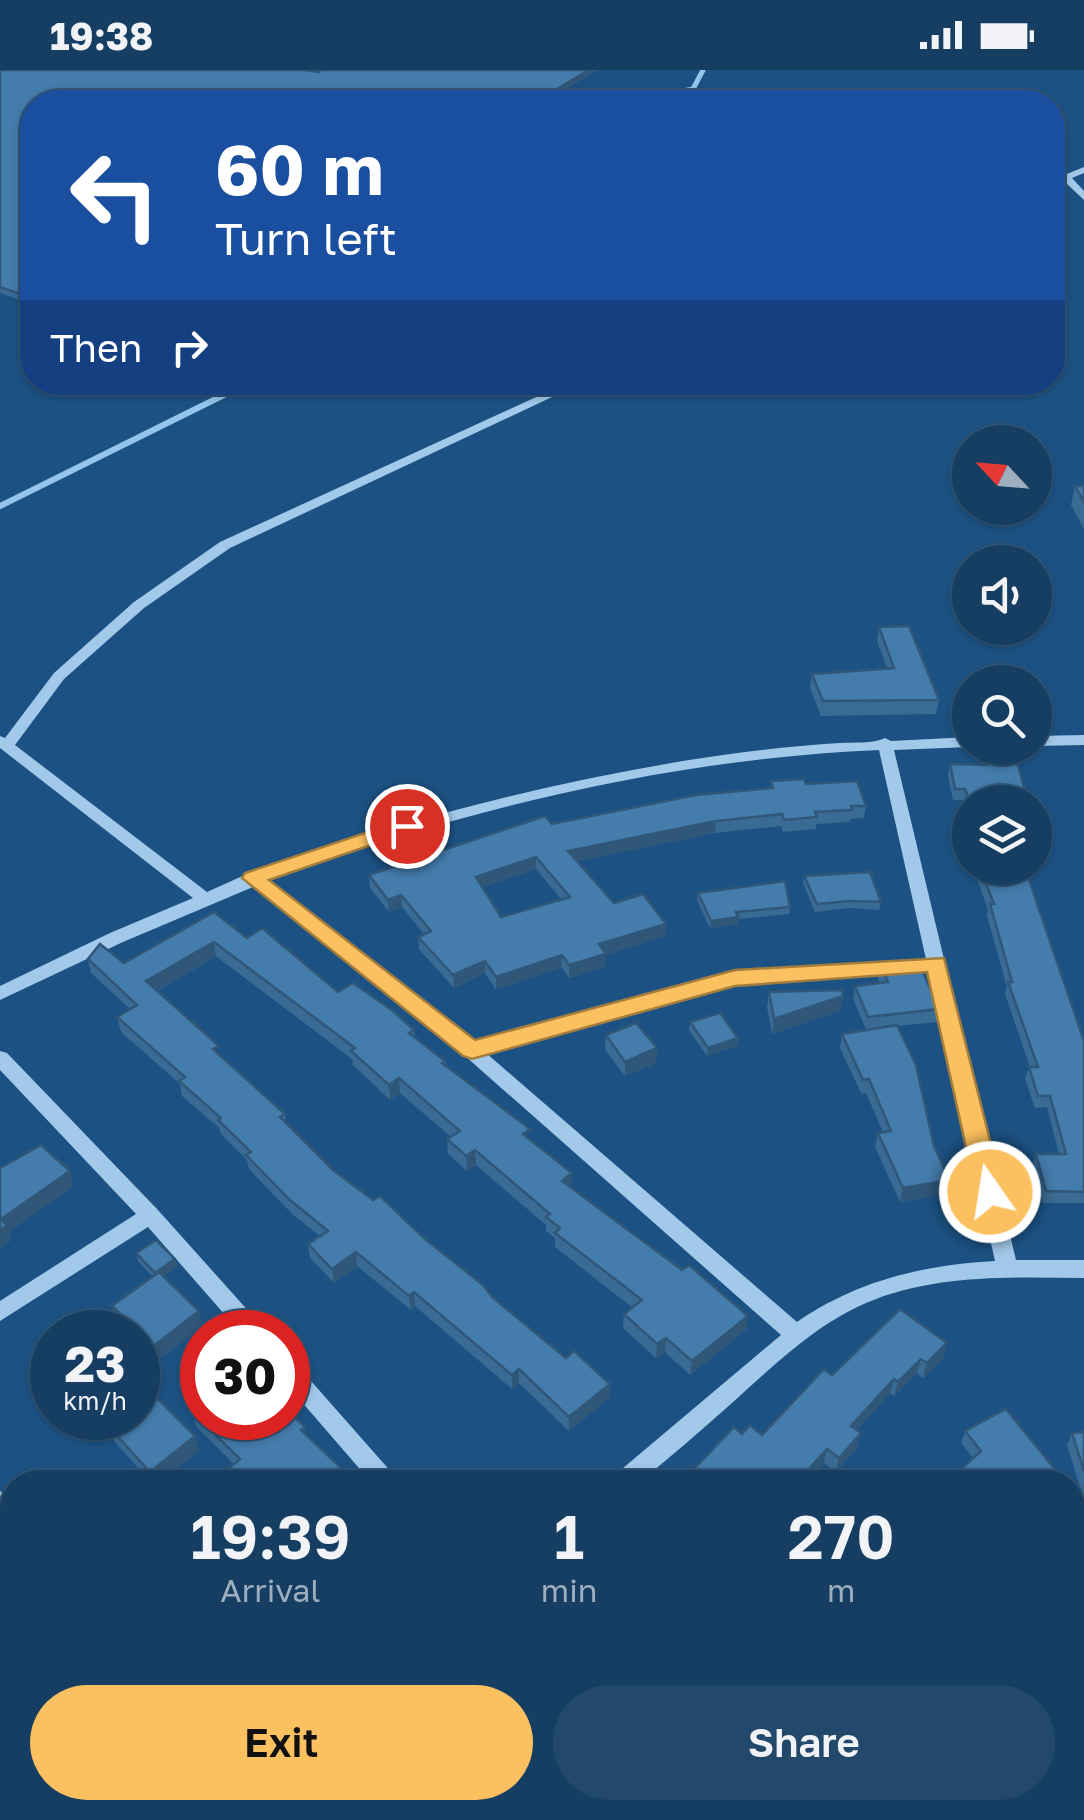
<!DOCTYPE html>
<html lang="en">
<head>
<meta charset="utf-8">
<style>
  body { margin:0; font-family:"Golos Text",sans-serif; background:#22496b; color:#f1f3f6; height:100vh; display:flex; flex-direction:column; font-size:38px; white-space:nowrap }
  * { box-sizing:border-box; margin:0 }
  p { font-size:32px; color:#9daebe }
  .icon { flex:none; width:55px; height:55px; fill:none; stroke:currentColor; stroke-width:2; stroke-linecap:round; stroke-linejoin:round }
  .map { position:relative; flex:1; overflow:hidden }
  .drawer { position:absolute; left:0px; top:1400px; width:1085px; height:350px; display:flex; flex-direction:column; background:#153e62; border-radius:40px 40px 0 0; box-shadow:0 2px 8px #0004,0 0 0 2px #345777 }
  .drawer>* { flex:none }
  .guide { position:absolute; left:20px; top:20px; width:1045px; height:305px; border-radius:40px; box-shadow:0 2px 8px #0004,0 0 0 2px #345777; background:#1a4fa0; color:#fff; overflow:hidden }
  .needle { width:65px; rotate:296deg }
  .fabs { position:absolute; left:952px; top:355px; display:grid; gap:20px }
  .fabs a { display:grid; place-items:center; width:100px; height:100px; border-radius:50%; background:#153e62; box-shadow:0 2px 8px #0004,0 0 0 2px #345777; font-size:50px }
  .speed { position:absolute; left:30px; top:1240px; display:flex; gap:20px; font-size:50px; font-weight:700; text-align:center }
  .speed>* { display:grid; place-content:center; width:130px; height:130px; border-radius:50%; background:#153e62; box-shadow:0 2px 8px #0004,0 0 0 2px #345777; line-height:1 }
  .speed small { font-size:25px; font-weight:400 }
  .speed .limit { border:15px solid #d22; background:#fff; color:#111 }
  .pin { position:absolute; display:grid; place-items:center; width:85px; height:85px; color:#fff; margin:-42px; border:5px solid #fff; border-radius:50%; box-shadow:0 2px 10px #0007 }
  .me { position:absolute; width:110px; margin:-55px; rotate:347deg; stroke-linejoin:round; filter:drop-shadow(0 0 8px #0008) }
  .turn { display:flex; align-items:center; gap:35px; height:210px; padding:0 30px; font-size:45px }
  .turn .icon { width:130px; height:130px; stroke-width:2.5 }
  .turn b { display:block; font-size:70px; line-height:85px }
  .then { display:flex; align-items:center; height:95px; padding:0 30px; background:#0003; gap:20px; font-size:38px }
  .eta { display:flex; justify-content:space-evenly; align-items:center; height:170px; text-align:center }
  .eta b { font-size:60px; font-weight:600; line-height:70px }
  .cta { display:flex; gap:20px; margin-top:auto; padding:20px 30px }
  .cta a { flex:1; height:115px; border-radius:60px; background:#fbc05f; color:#111; font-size:40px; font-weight:600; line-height:115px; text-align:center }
  .cta a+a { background:#22496b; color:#f1f3f6 }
  .status { display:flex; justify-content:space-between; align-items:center; height:70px; padding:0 50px; background:#153e62; direction:ltr }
  .status svg { height:28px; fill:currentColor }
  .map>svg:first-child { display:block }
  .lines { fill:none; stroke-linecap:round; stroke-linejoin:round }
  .stream-far1 { stroke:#95c5ec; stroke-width:5 }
  .stream { stroke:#95c5ec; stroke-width:6 }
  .minor { fill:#a2c9ea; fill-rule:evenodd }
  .wall { fill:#3a6b94; fill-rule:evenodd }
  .shaded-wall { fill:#305778 }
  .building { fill:#447cac; stroke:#305778; stroke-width:2.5; fill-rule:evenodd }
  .route { fill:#fbc05f; stroke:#a37d3e; stroke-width:2.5 }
</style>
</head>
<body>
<div class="status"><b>19:38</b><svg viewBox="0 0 49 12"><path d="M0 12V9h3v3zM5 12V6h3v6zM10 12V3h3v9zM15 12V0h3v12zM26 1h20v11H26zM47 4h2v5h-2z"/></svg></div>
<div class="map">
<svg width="1084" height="1750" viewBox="0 0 1084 1750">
  <rect width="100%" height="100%" fill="#1c5283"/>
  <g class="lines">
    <!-- stream-far1 -->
    <polyline class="stream-far1" points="627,32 693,19 703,0"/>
    <!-- stream -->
    <polyline class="stream" points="0,436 250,312"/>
    <!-- minor -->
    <g class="minor">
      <polygon points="1084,97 1084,103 1072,108 1084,121 1084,130 1065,112 1052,117 1052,110"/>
      <path d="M569,312H584L230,478L144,538L64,609L15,675L207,822L247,804L256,803C400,751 538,715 689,690C739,682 790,676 840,673C855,672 872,674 885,668L891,671L970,667V677L894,680L1016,1190H1084V1208C1012,1207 933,1204 866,1233C815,1255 773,1296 732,1333C702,1360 671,1386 640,1412H612L616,1404L781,1265L464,985L253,817L123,872L0,930V916L110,863L193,828L0,678V666L5,668L54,603L134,532L220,472ZM879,680L926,889L735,902L474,972L268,811C465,739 669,689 879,680ZM929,901L995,1191C923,1195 856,1211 797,1252L486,983L735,914Z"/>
      <polygon points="1084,665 1084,675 1035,676 1035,666"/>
      <polygon points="0,981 7,983 157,1139 261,1255 264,1262 240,1262 148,1157 0,1251 0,1231 136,1144 0,1000"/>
      <polygon points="288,1291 296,1294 393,1404 396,1412 371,1412 288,1316"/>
      <polygon points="0,1421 12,1430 12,1459 0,1451"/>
      <polygon points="1072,1485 1084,1485 1084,1507 1072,1508"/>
      <polygon points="229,1738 259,1738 266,1750 235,1750"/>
      <polygon points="670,1738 702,1738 709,1750 676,1750"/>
      <polygon points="848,1738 875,1738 870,1750 842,1750"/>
    </g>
  </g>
  <!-- wall -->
  <g class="wall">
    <polygon points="0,0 319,2 321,0 598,0 544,32 32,32 32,234 0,223"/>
    <polygon points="1075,416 1084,416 1084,459 1071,435"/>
    <polygon points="879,557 939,630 936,644 821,646 810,618 812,604 887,598 877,571"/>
    <polygon points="983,680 1025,721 1022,732 970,732 970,749 963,730 953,730 948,706 950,694 982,695 980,691"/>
    <path d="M771,711L806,714L866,736L864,748L851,749L850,752L816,754V759L783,762L781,756L715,763L577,791L614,833L666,854L665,866L606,885L605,897L569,908L562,897L496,920L485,903L454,918L419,879L418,867L424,864L402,837L389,842L370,818L369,805L552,754L770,718ZM536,799L561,829L501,847L483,817Z"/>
    <polygon points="979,798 1025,798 1084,971 1084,1133 1042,1133 1033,1095 1036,1084 1059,1084 1047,1037 1035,1038 1025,1009 1029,997 1030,997 1005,924 1007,917 987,846 988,839 976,807"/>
    <polygon points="804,806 881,832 879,840 849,838 815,842 803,813"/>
    <polygon points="698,823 790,837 789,844 738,849 738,854 710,858 697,830"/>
    <polygon points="214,842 247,868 338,922 414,960 415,968 445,991 446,995 530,1070 571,1118 748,1246 746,1260 690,1305 665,1282 656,1288 623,1258 624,1244 633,1238 555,1177 555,1168 546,1161 546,1155 476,1095 467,1101 448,1084 447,1069 451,1067 400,1023 390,1030 353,995 352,989 216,886 157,921 221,986 285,1044 286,1054 333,1100 425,1169 492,1227 566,1288 610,1314 609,1328 569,1361 519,1313 512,1319 415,1236 411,1240 357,1196 334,1213 310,1188 308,1174 320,1166 292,1144 249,1099 247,1090 221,1064 219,1058 182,1026 180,1014 121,962 117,947 130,939 91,903 88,889 124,893"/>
    <polygon points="881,896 939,939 937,952 897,956 947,1124 900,1132 875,1077 878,1063 883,1062 866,1023 861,1023 840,978 842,964 866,959 853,929 855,916 880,913 878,908"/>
    <polygon points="769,922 843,926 840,941 772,964 767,937"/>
    <polygon points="690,952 738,968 737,976 707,986 689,960"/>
    <polygon points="606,965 656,993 625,1006 605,980"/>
    <polygon points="136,1183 175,1189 177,1197 163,1206 203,1256 138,1305 138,1262 123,1258 116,1251 112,1236 153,1207 138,1191"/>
    <polygon points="900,1239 943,1288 923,1308 917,1303 894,1326 890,1323 857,1360 858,1377 836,1402 824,1393 807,1412 692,1412 694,1399 742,1364 762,1365 832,1305"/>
    <polygon points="192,1342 288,1348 234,1394 196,1356"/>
    <polygon points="93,1348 138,1348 195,1366 199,1381 159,1412 151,1412"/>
    <polygon points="965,1361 1058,1403 1054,1412 947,1412 973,1388 961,1373"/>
    <polygon points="1084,1362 1084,1427 1083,1427 1067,1375 1072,1363"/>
    <polygon points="433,1738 540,1738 552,1750 445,1750"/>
    <polygon points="588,1738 635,1738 624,1750 600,1750"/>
  </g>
  <!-- shaded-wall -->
  <g class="shaded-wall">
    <polygon points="589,0 598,0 544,32 535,32"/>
    <polygon points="716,751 715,763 568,793 568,781"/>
    <polygon points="536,787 536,799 477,819 476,807"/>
    <polygon points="401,825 402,837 389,842 388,830"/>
    <polygon points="738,847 738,854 710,858 711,851"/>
    <polygon points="666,854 665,866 606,885 605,897 569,908 569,895 599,874"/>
    <polygon points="214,872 216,886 149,925 146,911"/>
    <polygon points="562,885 562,897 496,920 496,907"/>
    <polygon points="485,891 485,903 454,918 453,905"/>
    <polygon points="843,926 840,941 772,964 774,949"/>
    <polygon points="738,968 737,976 707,986 708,978"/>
    <polygon points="657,978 656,993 625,1006 625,992"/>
    <polygon points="399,1008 400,1023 390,1030 389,1015"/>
    <polygon points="475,1080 476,1095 467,1101 466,1086"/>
    <polygon points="70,1101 74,1116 9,1162 12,1170 0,1178 1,1149"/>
    <polygon points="572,1103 571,1118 562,1111"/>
    <polygon points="950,1110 947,1124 900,1132 903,1118"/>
    <polygon points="356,1182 357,1196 334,1213 332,1199"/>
    <polygon points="175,1189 177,1197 157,1210 155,1203"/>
    <polygon points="414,1222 415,1236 411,1240 409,1226"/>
    <polygon points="199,1241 203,1256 138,1305 138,1288"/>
    <polygon points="748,1246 746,1260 690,1305 692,1291"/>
    <polygon points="666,1268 665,1282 656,1288 657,1274"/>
    <polygon points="947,1273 943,1288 923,1308 927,1293"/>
    <polygon points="921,1289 917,1303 894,1326 898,1312"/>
    <polygon points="519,1299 519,1313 512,1319 512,1305"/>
    <polygon points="894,1309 890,1323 848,1370 851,1356"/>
    <polygon points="610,1314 609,1328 569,1361 569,1347"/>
    <polygon points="861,1363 858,1377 836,1402 839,1388"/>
    <polygon points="195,1366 199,1381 159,1412 153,1412 150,1402"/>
    <polygon points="827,1379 824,1393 807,1412 797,1412"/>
    <polygon points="1058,1403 1054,1412 1040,1412"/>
    <polygon points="12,1642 12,1659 7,1664 1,1651"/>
    <polygon points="159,1738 166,1738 169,1745 164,1750 156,1750 153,1743"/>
    <polygon points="626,1738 635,1738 624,1750 615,1750"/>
  </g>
  <!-- building -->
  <g class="building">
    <polygon points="0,0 303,0 319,2 321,0 589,0 535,32 32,32 32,228 0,217"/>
    <polygon points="1075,416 1084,416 1084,432"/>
    <polygon points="909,556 939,630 823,631 812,604 894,598 879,557"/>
    <polygon points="983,680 1014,680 1025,721 1011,720 1015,732 970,732 965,719 955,719 950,694 987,695"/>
    <path d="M804,709L806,714L857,711L866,736H851L852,740L815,742L817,747L784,750L782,744L716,751L568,781L614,833L643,824L666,854L599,874L606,884L569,895L562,885L496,907L485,891L453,905L418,867L431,861L401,825L388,830L369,805L545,746L552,754L696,725L773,718L771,711ZM536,787L570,827L501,847L476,807Z"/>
    <polygon points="980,798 1025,798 1084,971 1084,1122 1046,1121 1036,1084 1066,1084 1050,1026 1038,1026 1029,997 1038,997 1008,912 1012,912 990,834 994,834"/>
    <polygon points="870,802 881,832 850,831 817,834 804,806"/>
    <polygon points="785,811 790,837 736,842 738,847 711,851 698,823"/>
    <polygon points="214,842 247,868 262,858 338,922 353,913 393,941 414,960 409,963 445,991 442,993 530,1059 523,1064 572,1103 562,1111 682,1200 689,1195 748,1246 692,1291 666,1268 657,1274 624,1244 642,1230 555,1163 560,1158 546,1147 550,1144 475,1080 466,1086 447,1069 460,1061 399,1008 389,1015 351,981 355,978 214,872 146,911 219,976 213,979 285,1044 280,1047 333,1100 373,1130 380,1126 425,1169 483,1215 492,1227 566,1288 574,1281 610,1314 569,1347 519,1299 512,1305 414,1222 409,1226 356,1182 332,1199 308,1174 328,1161 290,1130 246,1085 251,1082 218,1050 221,1048 179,1011 185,1007 117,947 137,935 88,889 100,874 124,893"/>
    <polygon points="919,893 939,939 868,947 855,916 888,912 881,896"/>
    <polygon points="842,920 843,926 774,949 769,922"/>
    <polygon points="720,943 738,968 708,978 690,952"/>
    <polygon points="636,953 657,978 625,992 606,965"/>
    <polygon points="897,955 916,995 934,1076 950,1110 903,1118 878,1063 891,1061 869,1009 863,1010 842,964"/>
    <polygon points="41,1075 70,1101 1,1149 7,1156 0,1160 0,1098"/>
    <polygon points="156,1170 175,1189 155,1203 136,1183"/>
    <polygon points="159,1202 199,1241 138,1288 138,1262 117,1262 130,1254 112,1236"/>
    <polygon points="900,1239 947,1273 927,1293 921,1289 898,1312 894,1309 851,1356 861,1363 839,1388 827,1379 797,1412 698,1412 704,1407 694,1399 734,1357 742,1364 750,1355 762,1365 824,1299 832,1305"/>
    <polygon points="138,1309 195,1366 150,1402 101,1348 138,1348"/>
    <polygon points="202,1334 202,1348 288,1348 288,1340 305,1357 301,1360 356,1412 212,1412 240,1389 192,1342"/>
    <polygon points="1006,1339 1058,1403 1040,1412 1007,1412 1003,1408 998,1412 947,1412 981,1381 965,1361"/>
    <polygon points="1084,1362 1084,1401 1072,1363"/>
    <polygon points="0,1517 12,1532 12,1550 9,1552 12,1557 12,1642 1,1651"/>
    <polygon points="41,1738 159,1738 153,1743 158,1750 47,1750 49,1749"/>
    <polygon points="445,1738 540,1738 552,1750 448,1750 445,1746 449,1741"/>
    <polygon points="601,1738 626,1738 615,1750"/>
    <polygon points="903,1738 1010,1738 1025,1750 894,1750"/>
  </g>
  <!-- route -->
  <polygon class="route" points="407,749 415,751 418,756 415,760 269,810 475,970 735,900 944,888 1003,1122 999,1129 990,1132 980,1129 976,1122 927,902 735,916 472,989 463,986 242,808 245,803"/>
</svg>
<div class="fabs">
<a><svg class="needle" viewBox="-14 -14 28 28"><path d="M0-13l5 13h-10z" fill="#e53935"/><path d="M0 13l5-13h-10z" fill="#9daebe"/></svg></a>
<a><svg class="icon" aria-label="sound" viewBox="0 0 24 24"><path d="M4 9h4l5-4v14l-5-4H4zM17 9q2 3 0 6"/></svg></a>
<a><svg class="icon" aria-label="search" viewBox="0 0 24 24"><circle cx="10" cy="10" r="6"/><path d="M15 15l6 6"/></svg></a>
<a><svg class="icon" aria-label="layers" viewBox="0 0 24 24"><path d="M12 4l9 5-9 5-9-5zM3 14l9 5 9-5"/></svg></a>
</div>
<div class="speed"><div>23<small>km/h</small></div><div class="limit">30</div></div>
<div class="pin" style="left:407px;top:756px;background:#d93025"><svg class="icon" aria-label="arrive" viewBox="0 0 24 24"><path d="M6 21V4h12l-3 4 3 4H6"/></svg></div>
<svg class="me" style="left:990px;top:1122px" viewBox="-20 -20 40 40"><circle r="17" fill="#fbc05f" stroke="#fff" stroke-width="3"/><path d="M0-11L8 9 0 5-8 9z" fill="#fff"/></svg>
<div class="guide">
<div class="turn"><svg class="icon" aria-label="left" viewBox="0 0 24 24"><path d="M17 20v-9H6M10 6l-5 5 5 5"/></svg><div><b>60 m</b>Turn left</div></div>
<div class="then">Then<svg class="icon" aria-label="right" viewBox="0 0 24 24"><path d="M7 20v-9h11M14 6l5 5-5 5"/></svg></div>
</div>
<section class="drawer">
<div class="eta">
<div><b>19:39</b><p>Arrival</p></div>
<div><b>1</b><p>min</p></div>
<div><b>270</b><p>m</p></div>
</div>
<div class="cta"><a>Exit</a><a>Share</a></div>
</section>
</div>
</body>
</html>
